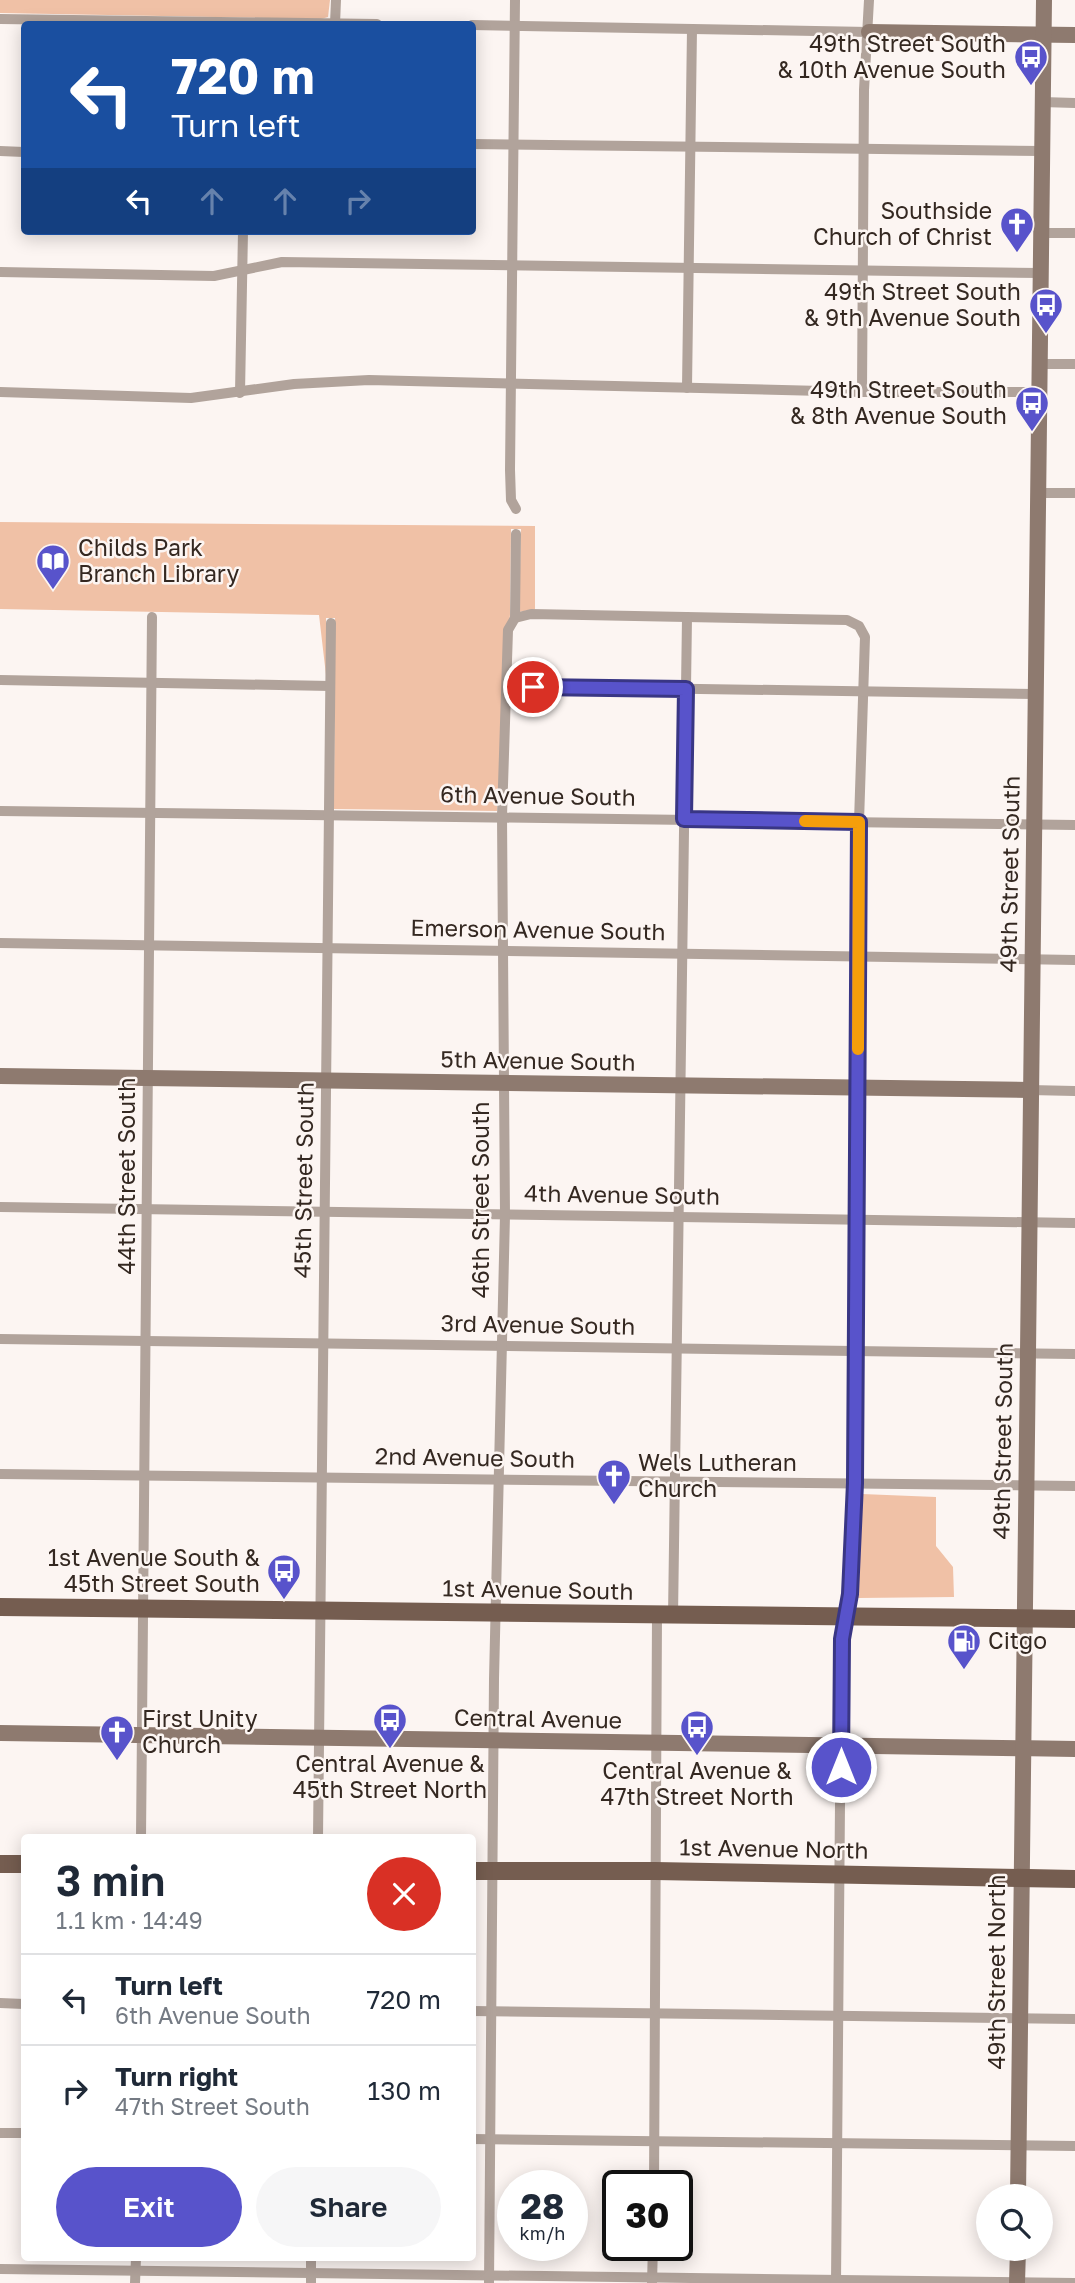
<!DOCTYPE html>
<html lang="en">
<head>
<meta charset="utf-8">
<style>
  body { margin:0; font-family:"Golos Text",sans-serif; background:#f6f6f7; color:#1f2937; height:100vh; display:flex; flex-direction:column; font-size:26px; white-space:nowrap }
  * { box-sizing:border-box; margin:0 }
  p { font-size:23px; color:#747a83 }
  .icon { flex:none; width:38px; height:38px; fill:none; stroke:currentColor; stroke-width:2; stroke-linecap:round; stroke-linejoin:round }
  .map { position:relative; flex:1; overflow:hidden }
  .side { position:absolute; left:21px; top:1834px; width:455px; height:427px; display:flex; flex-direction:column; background:#fff; border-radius:7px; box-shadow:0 4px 18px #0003 }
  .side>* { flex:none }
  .guide { position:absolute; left:21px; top:21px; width:455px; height:214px; border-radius:7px; box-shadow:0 4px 18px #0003; background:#1a4fa0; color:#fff; overflow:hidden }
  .tools { position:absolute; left:976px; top:2184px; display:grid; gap:14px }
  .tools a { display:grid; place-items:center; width:77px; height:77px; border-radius:50%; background:#fff; box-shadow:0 4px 18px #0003; font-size:35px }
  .speed { position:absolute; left:497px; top:2170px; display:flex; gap:14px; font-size:35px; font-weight:700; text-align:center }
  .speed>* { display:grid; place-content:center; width:91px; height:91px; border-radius:50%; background:#fff; box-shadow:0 4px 18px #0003; line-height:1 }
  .speed small { font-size:18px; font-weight:400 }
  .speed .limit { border:4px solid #111; border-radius:10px; background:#fff; color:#111 }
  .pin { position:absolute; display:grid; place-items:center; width:60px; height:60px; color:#fff; margin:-30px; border:4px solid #fff; border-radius:50%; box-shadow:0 2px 7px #0007 }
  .me { position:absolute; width:77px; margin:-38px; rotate:0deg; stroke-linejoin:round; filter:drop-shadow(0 0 5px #0008) }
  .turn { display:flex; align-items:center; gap:24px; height:147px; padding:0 35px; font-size:32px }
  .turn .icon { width:91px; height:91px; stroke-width:2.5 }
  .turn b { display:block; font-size:49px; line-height:60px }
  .lanes { display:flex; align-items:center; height:66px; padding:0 35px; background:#0003; justify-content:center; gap:35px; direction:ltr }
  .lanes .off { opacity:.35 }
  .round { display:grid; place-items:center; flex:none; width:74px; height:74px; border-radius:37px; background:#f6f6f7 }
  .overview { display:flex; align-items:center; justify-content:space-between; height:119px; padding:0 35px }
  h1 { font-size:42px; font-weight:600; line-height:52px }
  .action { display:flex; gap:14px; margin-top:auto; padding:14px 35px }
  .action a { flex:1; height:80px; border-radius:42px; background:#5853cb; color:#fff; font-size:28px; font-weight:600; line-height:80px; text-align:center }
  .action a+a { background:#f6f6f7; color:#1f2937 }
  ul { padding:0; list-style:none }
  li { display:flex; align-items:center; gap:21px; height:91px; padding:0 35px; border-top:2px solid #e0e1e3 }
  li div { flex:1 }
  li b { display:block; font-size:26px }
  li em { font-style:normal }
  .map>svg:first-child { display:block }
</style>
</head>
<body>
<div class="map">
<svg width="1075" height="2283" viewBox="0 0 1075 2283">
  <rect width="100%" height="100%" fill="#fcf5f2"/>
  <!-- green -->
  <g fill="#f0c1a6">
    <polygon points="0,0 330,0 328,17 321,19 0,13"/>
    <polygon points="0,522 535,526 535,609 519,612 521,529 511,529 510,614 497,811 334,809 335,618 326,618 326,675 319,615 0,609"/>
    <polygon points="862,1494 936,1497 936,1546 953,1567 954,1597 858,1598"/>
  </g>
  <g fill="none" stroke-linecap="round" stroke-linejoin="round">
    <!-- street -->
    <g stroke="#b1a39b" stroke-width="10">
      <polyline points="515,0 510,470 511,500 516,509"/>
      <polyline points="0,19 377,24"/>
      <polyline points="335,24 336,0"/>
      <polyline points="472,25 869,32"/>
      <polyline points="1042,102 1075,103"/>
      <polyline points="472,144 1042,151"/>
      <polyline points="0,151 24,152"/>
      <polyline points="1041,233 1075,233"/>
      <polyline points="0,272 214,276 282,262 1040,273"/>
      <polyline points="1039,364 1075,364"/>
      <polyline points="687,388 692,29"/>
      <polyline points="0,392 191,398 294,384 369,380 862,392 1039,392"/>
      <polyline points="862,392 864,90 869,0"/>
      <polyline points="240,393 243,231"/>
      <polyline points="1038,493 1075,493"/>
      <polyline points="515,618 531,614 847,620 859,626 865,637 859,822 855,1483 850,1594 842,1639 841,1683 836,2283"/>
      <polyline points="0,680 330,686"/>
      <polyline points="507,686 1035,694"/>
      <polyline points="0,811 1075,825"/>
      <polyline points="0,943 1075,960"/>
      <polyline points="1030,1090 1075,1091"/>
      <polyline points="0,1207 1075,1223"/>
      <polyline points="0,1339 1075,1354"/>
      <polyline points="0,1474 1075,1486"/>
      <polyline points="673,1617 687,617"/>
      <polyline points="141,1838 152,617"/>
      <polyline points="318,1838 331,623"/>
      <polyline points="0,2003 24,2004"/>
      <polyline points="472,2011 1075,2019"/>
      <polyline points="0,2133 24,2133"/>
      <polyline points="472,2139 1075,2146"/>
      <polyline points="654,2186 657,1616"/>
      <polyline points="0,2269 1074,2283"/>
      <polyline points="135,2283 136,2258"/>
      <polyline points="311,2283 311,2258"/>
      <polyline points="489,2283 494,1679 505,1215 502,816 508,630 515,618 516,534"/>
      <polyline points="652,2283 653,2245"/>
    </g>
    <!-- secondary -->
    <g stroke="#8e7a6f" stroke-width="16">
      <polyline points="869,32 1075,35"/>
      <polyline points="0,1076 1030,1090"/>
      <polyline points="0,1733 1075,1749"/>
      <polyline points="1018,2196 1044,0"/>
      <polyline points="1017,2283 1018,2249"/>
    </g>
    <!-- primary -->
    <g stroke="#755d50" stroke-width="18">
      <polyline points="0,1607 1075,1619"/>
      <polyline points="0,1864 24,1864"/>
      <polyline points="472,1871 655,1871 1075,1879"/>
    </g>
  </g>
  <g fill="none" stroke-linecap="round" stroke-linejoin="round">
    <!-- route casing -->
    <g stroke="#393684" stroke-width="18">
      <polyline id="route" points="533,687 686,689 684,819 859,822 855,1483 850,1594 842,1639 841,1767"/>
    </g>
    <!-- route -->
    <use href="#route" stroke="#5853cb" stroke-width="12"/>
    <!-- slow -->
    <polyline stroke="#f59e0b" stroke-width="12" points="805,821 859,822 858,1049"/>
  </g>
  <!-- icons -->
  <defs>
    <g id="bus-pin" transform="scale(1.75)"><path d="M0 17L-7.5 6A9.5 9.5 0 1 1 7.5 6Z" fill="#5853cb" stroke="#fcf5f2"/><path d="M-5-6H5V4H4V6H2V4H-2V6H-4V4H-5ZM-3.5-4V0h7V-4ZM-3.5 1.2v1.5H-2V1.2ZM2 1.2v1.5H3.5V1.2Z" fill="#fff"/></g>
    <g id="church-pin" transform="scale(1.75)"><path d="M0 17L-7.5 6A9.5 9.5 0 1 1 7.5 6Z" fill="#5853cb" stroke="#fcf5f2"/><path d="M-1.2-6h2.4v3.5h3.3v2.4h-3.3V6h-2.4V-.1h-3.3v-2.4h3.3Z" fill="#fff"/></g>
    <g id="library-pin" transform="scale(1.75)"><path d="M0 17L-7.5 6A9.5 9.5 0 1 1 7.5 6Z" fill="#5853cb" stroke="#fcf5f2"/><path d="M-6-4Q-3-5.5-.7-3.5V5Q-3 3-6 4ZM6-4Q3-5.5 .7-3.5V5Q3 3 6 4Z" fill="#fff"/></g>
    <g id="fuel-pin" transform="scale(1.75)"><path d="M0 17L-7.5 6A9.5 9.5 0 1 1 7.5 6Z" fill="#5853cb" stroke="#fcf5f2"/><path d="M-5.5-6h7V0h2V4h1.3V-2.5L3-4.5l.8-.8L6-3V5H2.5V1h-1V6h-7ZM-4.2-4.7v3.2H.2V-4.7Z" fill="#fff"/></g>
  </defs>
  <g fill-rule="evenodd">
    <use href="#bus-pin" x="1031" y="57"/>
    <use href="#church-pin" x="1017" y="224"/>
    <use href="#bus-pin" x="1046" y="305"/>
    <use href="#bus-pin" x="1032" y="403"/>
    <use href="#library-pin" x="53" y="561"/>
    <use href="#church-pin" x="614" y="1476"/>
    <use href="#bus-pin" x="284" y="1571"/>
    <use href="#fuel-pin" x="964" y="1641"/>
    <use href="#bus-pin" x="390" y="1720"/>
    <use href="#bus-pin" x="697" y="1727"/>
    <use href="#church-pin" x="117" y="1732"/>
  </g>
  <g text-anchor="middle" stroke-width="5" stroke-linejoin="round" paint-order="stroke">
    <!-- poi labels -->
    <g font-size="23" fill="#342821" stroke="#fcf5f2" text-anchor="end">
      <text x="1006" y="52">49th Street South<tspan x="1006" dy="26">&amp; 10th Avenue South</tspan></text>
      <text x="992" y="219">Southside<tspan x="992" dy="26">Church of Christ</tspan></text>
      <text x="1021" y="300">49th Street South<tspan x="1021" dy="26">&amp; 9th Avenue South</tspan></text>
      <text x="1007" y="398">49th Street South<tspan x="1007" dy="26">&amp; 8th Avenue South</tspan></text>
      <text x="78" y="556" text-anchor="start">Childs Park<tspan x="78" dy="26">Branch Library</tspan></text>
      <text x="638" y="1471" text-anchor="start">Wels Lutheran<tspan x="638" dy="26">Church</tspan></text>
      <text x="260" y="1566">1st Avenue South &amp;<tspan x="260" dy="26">45th Street South</tspan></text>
      <text x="988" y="1649" text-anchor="start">Citgo</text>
      <text x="142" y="1727" text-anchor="start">First Unity<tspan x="142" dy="26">Church</tspan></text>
      <text x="390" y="1772" text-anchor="middle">Central Avenue &amp;<tspan x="390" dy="26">45th Street North</tspan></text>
      <text x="697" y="1779" text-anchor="middle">Central Avenue &amp;<tspan x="697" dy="26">47th Street North</tspan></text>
    </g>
    <!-- street labels -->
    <g font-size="23" fill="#342821" stroke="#fcf5f2">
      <text transform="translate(538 796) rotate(1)" y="8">6th Avenue South</text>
      <text transform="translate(1010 874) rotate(-89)" y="8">49th Street South</text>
      <text transform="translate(538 930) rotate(1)" y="8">Emerson Avenue South</text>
      <text transform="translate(538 1061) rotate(1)" y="8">5th Avenue South</text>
      <text transform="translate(127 1176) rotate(-90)" y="8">44th Street South</text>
      <text transform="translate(304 1180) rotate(-89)" y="8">45th Street South</text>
      <text transform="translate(622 1195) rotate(1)" y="8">4th Avenue South</text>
      <text transform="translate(481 1200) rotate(-90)" y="8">46th Street South</text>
      <text transform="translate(538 1325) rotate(1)" y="8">3rd Avenue South</text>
      <text transform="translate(1003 1441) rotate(-89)" y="8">49th Street South</text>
      <text transform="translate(475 1458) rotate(1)" y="8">2nd Avenue South</text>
      <text transform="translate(538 1590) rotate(1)" y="8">1st Avenue South</text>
      <text transform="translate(538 1719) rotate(1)" y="8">Central Avenue</text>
      <text transform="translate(774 1849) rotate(1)" y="8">1st Avenue North</text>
      <text transform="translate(997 1972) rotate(-90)" y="8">49th Street North</text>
    </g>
  </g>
</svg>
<div class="tools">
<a><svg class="icon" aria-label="search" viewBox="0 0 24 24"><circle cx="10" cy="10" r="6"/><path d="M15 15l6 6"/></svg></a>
</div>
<div class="speed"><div>28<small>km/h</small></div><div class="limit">30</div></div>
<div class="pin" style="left:533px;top:687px;background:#d93025"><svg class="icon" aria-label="arrive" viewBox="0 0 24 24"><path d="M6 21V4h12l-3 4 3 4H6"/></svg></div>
<svg class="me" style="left:841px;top:1767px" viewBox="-20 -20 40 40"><circle r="17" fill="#5853cb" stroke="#fff" stroke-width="3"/><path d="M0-11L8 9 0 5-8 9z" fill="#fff"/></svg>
<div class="guide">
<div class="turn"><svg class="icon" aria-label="left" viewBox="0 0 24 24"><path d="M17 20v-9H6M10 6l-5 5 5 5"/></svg><div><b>720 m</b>Turn left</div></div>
<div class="lanes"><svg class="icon" aria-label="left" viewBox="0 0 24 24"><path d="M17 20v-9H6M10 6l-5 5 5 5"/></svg><svg class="icon off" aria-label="ahead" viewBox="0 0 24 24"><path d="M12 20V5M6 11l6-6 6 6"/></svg><svg class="icon off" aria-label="ahead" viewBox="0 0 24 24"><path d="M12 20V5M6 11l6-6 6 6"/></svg><svg class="icon off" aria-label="right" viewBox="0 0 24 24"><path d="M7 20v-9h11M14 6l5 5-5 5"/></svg></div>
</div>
<section class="side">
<div class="overview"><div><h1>3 min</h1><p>1.1 km · 14:49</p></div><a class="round" style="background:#d93025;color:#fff"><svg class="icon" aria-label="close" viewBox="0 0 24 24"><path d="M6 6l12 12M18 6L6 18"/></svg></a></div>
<ul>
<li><svg class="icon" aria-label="left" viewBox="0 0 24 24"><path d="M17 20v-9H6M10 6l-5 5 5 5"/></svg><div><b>Turn left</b><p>6th Avenue South</p></div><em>720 m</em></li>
<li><svg class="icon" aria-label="right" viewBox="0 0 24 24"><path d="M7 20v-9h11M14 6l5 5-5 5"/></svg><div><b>Turn right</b><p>47th Street South</p></div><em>130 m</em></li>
</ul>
<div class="action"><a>Exit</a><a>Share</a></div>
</section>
</div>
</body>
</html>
